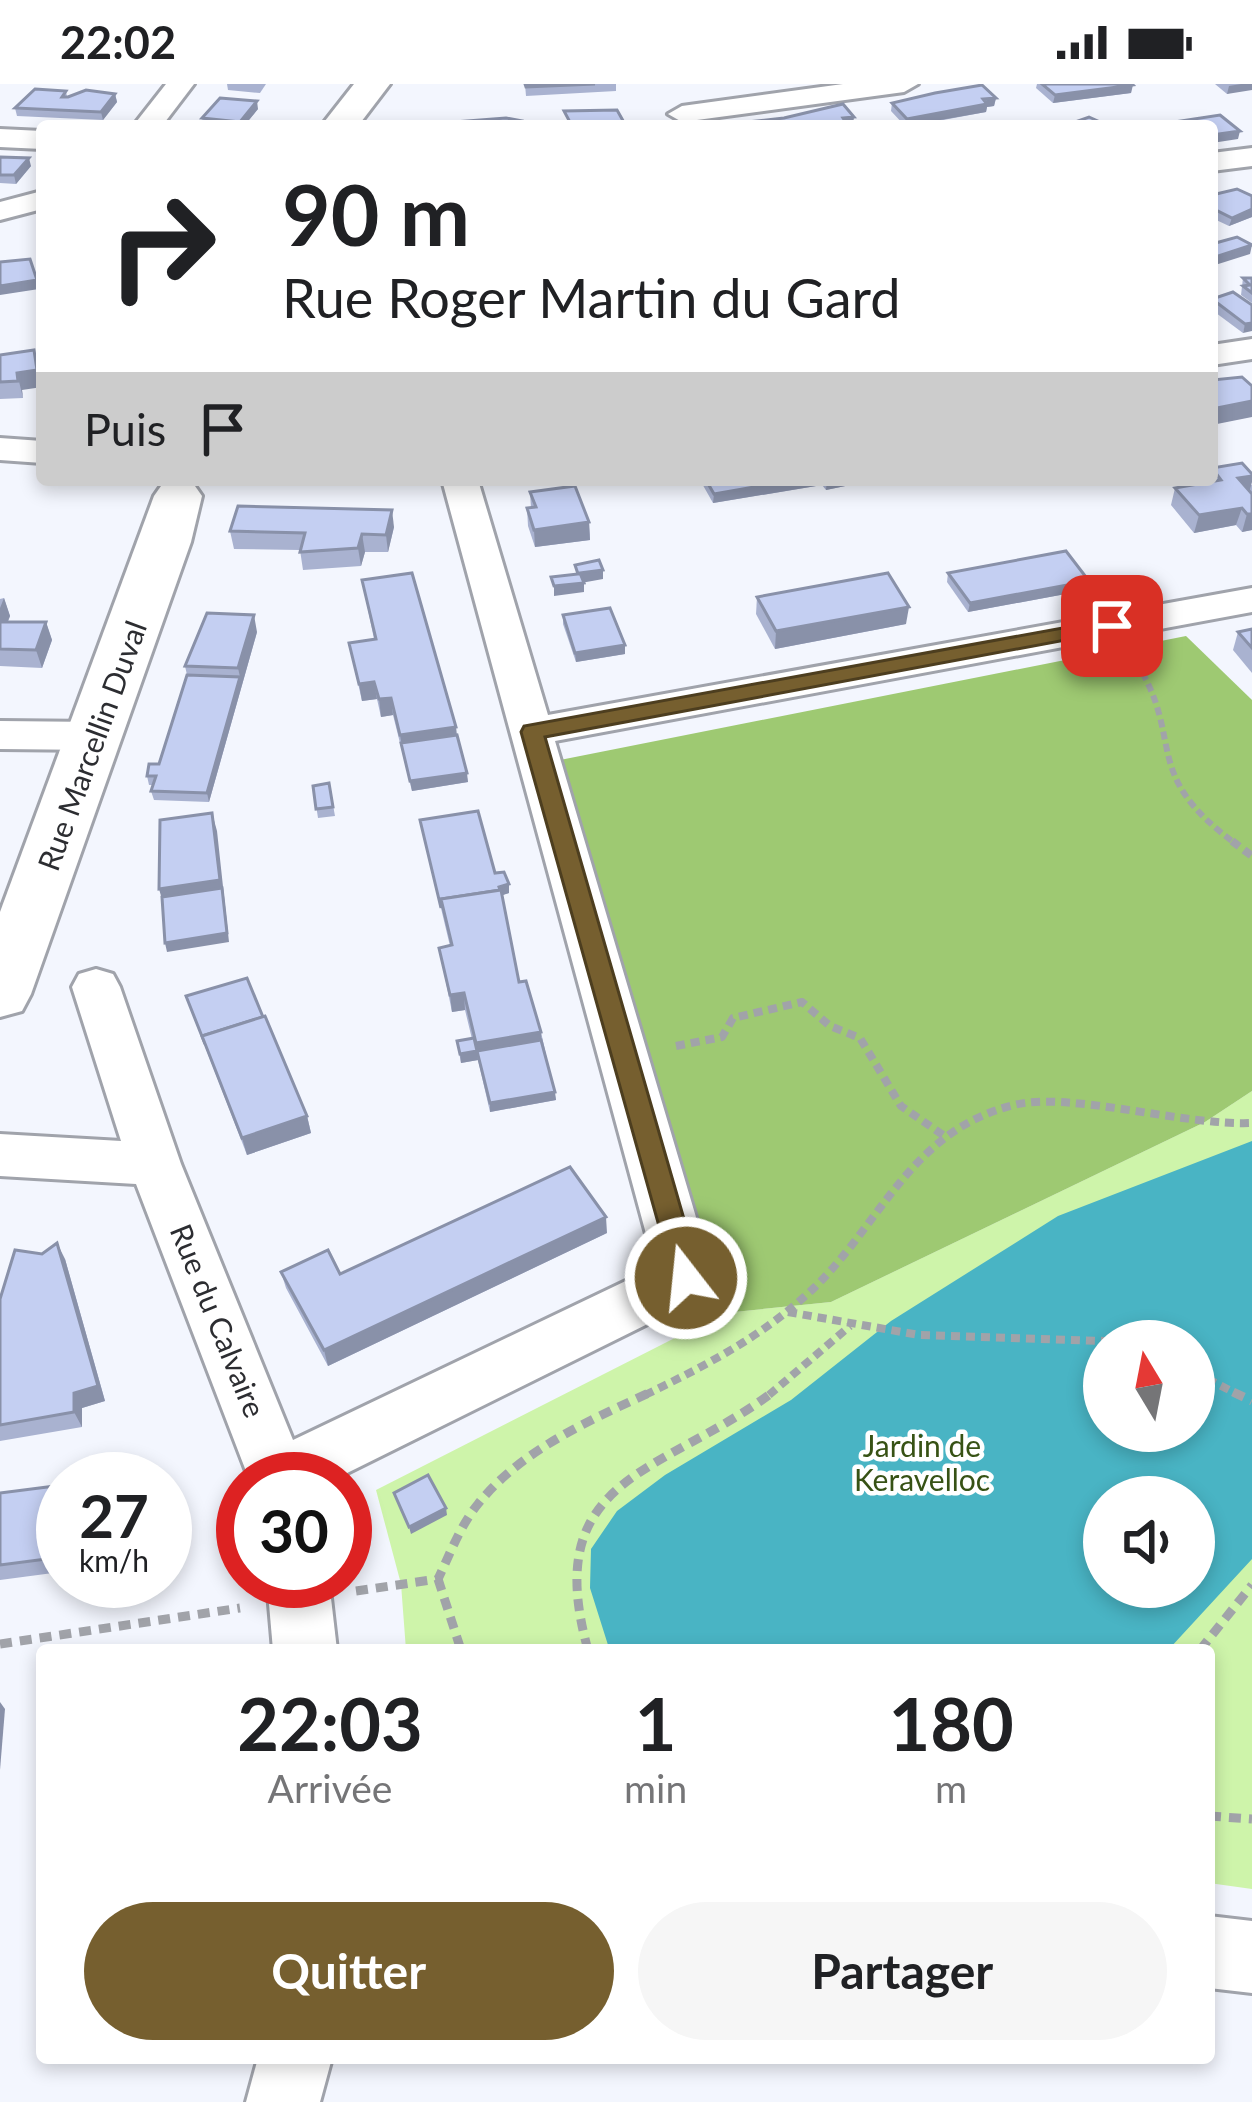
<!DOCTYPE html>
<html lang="fr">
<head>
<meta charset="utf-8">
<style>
  body { margin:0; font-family:Lato,sans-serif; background:#f6f6f6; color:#202124; height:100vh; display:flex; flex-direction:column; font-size:45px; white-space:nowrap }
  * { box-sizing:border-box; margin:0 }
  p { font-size:39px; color:#757577 }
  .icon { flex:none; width:66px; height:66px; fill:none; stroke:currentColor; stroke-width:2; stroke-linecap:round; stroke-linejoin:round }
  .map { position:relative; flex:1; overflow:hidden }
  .sheet { position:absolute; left:36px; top:1560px; width:1179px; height:420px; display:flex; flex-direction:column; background:#fff; border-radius:12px; box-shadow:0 6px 18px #0003 }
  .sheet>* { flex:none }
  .top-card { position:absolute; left:36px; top:36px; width:1182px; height:366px; border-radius:12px; box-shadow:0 6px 18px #0003; background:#fff; color:#202124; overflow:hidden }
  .needle { width:78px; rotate:350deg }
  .buttons { position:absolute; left:1083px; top:1236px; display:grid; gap:24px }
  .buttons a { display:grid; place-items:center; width:132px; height:132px; border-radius:50%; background:#fff; box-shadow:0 6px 18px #0003; font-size:60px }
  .speed { position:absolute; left:36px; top:1368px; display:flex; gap:24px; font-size:60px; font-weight:700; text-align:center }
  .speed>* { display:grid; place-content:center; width:156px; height:156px; border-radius:50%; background:#fff; box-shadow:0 6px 18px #0003; line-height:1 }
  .speed small { font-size:30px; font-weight:400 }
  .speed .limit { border:18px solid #d22; background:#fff; color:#111 }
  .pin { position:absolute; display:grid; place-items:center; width:102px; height:102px; color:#fff; margin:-51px; border-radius:24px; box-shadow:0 6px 18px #0006 }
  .me { position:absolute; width:132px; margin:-66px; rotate:344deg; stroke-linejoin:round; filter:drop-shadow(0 0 9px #0008) }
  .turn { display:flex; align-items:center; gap:42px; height:252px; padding:0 48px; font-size:54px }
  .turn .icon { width:156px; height:156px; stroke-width:2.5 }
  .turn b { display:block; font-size:84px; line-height:102px }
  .then { display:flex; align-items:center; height:114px; padding:0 48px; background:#0003; gap:24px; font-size:45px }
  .eta { display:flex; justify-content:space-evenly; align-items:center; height:204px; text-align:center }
  .eta b { font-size:72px; font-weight:700; line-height:84px }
  .action { display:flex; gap:24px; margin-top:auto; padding:24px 48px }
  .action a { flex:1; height:138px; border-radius:72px; background:#765f2f; color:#fff; font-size:48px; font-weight:700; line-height:138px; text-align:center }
  .action a+a { background:#f6f6f6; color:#202124 }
  .status { display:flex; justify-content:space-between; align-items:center; height:84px; padding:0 60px; background:#fff; direction:ltr }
  .status svg { height:33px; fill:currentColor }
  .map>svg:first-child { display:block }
</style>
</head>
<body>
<div class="status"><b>22:02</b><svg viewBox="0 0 49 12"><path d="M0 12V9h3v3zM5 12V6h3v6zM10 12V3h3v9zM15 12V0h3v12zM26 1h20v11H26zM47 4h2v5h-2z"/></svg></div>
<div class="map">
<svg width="1252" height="2018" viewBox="0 0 1252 2018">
  <rect width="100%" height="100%" fill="#f3f6fe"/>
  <!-- green -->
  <path fill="#cef4aa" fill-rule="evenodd" d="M1252 1007V1805L1209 1799V1566H406L401 1500 376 1406 724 1229 831 1218 1205 1038ZM1104 1257H1194V1347H1104ZM1104 1413H1194V1503H1104Z"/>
  <!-- forest -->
  <polygon fill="#9ec972" points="1186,552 1252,616 1252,1007 1205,1038 831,1218 724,1229 560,676"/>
  <!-- water -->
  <path fill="#49b4c4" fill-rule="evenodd" d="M1252 1057V1475L1170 1564 613 1566 608 1561 590 1504 591 1465 617 1427 665 1391 791 1316 891 1237 1058 1132ZM1104 1257H1194V1347H1104ZM1104 1413H1194V1503H1104Z"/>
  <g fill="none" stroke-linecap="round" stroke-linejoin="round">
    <!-- street casing -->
    <g stroke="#a0a3ab" stroke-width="6">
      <g id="street">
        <polygon points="166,0 194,0 162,42 133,42"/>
        <polygon points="843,0 918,0 904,8 682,38 668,30 682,22"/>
        <polygon points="0,45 42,47 42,65 0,63"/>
        <polygon points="1252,64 1252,82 1212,87 1212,69"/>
        <polygon points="42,107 42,125 0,136 0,118"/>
        <polygon points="1252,255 1252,275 1212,281 1212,261"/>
        <polygon points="0,354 42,357 42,379 0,376"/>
        <polygon points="442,396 478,396 548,631 1252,504 1252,528 555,657 714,1194 706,1211 335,1395 249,1395 136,1100 0,1092 0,1050 121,1057 72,903 79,890 96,885 113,890 120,903 181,1080 293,1356 655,1183"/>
        <polygon points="0,637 96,638 111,642 117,652 111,662 96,666 0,665"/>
        <polygon points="267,1497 329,1497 337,1566 273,1566"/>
        <polygon points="1209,1832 1252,1837 1252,1909 1209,1904"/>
        <polygon points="258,1974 332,1974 320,2018 246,2018"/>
      </g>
    </g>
    <!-- secondary casing -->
    <g stroke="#a0a3ab" stroke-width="6">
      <g id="secondary">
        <polygon points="354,0 390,0 358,42 321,42"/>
        <polygon points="178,398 195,402 202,412 191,458 31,910 22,927 0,933 0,828 154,412 161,402"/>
      </g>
    </g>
    <!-- path-far2 -->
    <path stroke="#a1a3a9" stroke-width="6" stroke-dasharray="8 4.5" stroke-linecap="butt" d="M1136 578C1186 657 1139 689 1236 760"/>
    <!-- path-far1 -->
    <g stroke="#a1a3a9" stroke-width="8" stroke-dasharray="9 6" stroke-linecap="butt">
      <polyline points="1232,757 1252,772"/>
      <polyline points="676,962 722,953 733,934 802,918 830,942 860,954 901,1022 943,1051"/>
      <polyline points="788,1228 919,1251 1105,1257"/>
      <polyline points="1194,1288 1239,1311"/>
      <path d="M645 1311C707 1281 765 1251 815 1203 883 1136 912 1046 1014 1021 1069 1007 1184 1042 1252 1039"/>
      <polyline points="769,1311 850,1242"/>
    </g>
    <!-- path -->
    <g stroke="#a1a3a9" stroke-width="9" stroke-dasharray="12 8" stroke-linecap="butt">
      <polyline points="1233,1308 1252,1317"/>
      <polyline points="438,1495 461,1566"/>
      <path d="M356 1507 438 1495C450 1470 460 1442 478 1420 521 1366 590 1336 651 1308"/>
      <polyline points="0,1560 240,1524"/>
      <path d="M588 1566C539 1391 662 1391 773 1308"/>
      <polyline points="1200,1566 1252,1501"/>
      <polyline points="1209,1732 1252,1735"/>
    </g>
    <!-- street -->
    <use href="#street" fill="#fff" fill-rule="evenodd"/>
    <!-- secondary -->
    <use href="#secondary" fill="#fff" fill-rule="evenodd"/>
  </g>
  <!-- wall -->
  <g fill="#a9b2d0">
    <polygon points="227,0 266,0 260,9 228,6"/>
    <polygon points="525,0 616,0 616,7 526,12"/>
    <polygon points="1037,0 1132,0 1131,9 1053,19 1036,4"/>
    <polygon points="1215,0 1252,0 1227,10"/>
    <polygon points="66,7 67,13 115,10 117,18 103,36 17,32 15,24"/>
    <polygon points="996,14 994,22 987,23 986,28 911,42 905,42 891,27 892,19"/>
    <polygon points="258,25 244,42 204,42 202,34"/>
    <polygon points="0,73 31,82 16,100 0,99"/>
    <polygon points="1212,111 1252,112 1252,133 1229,142 1212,134"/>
    <polygon points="1243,194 1252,194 1252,219 1241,211"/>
    <polygon points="1212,215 1252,221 1243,249 1212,226"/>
    <polygon points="0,271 39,283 22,306 23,314 0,315"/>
    <polygon points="1212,384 1252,401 1252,446 1242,448 1236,441 1194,449 1171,421 1175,404 1212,396"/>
    <polygon points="700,396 850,396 850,401 826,406 822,401 713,419"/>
    <polygon points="530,408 589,438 590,456 535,463 528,442 527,424 531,424"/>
    <polygon points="394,443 388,468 365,468 361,482 303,486 300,466 234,465 230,447"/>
    <polygon points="948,489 1087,506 968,528 947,498"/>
    <polygon points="362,496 457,651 468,698 412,707 393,631 381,633 377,615 362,617 349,559 374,555"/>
    <polygon points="757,513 906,540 775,565 756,530"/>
    <polygon points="4,514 10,532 8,538 46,538 52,556 42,584 0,582 0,515"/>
    <polygon points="563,531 625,570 576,578 563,540"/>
    <polygon points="1252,545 1252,589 1233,566 1238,548"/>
    <polygon points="257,548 209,718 154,716 151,707 153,701 149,701 147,692 159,680 187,591 185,582"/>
    <polygon points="329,699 335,732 318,734 313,702"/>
    <polygon points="420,736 509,800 509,809 502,811 519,898 541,948 556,1016 490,1028 478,976 461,979 457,957 472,955 465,926 452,928 439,864 450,862"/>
    <polygon points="189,921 307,1032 311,1049 247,1071"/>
    <polygon points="607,1149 328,1282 286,1204 281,1188 340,1190"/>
    <polygon points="65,1175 105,1317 82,1324 82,1343 0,1357 0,1215"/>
    <polygon points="63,1401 63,1497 93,1497 61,1501 53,1489 0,1496 0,1409"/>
  </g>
  <!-- shaded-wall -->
  <g fill="#8991a9">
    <polygon points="1241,0 1252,0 1252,6 1227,10 1229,2"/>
    <polygon points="1133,1 1131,9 1053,19 1055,11"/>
    <polygon points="115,10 117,18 103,36 101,28"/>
    <polygon points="996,14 994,22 987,23 986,28 906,42 907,35"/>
    <polygon points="257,17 258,25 244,42 240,42 240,38"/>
    <polygon points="854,33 853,41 826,42 843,34"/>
    <polygon points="1240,47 1238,55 1212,59 1212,51"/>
    <polygon points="29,74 31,82 16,100 14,91"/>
    <polygon points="1252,125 1252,133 1229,142 1232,134"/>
    <polygon points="1252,161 1250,170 1212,182 1212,174"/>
    <polygon points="37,196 39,205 0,211 0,202"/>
    <polygon points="1252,239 1252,247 1243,249 1245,240"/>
    <polygon points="34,266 42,303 22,306 23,314 17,289"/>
    <polygon points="1252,317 1252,333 1212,341 1212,325"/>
    <polygon points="1252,392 1252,398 1249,409 1238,394"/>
    <polygon points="767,396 823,396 822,401 713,419 714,410 766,401"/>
    <polygon points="827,396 850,396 850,401 826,406"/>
    <polygon points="1242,424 1236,441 1194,449 1199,431"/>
    <polygon points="392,426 394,443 388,468 386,451"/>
    <polygon points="1247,430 1252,430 1252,446 1242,448"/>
    <polygon points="589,438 590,456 535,463 534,446"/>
    <polygon points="362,450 365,468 361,482 358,464"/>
    <polygon points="603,486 603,495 581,499 580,489"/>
    <polygon points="1089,497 1087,506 968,528 970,519"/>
    <polygon points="584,499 584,508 554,512 554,502"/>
    <polygon points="4,514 10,532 0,555 0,524"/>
    <polygon points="909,523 906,540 775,565 776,547"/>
    <polygon points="254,531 257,548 209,718 207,709 240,593 238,584"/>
    <polygon points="46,538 52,556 42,584 36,566"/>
    <polygon points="625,561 625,570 576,578 575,569"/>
    <polygon points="374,598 377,615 362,617 359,600"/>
    <polygon points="391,614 393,631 381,633 379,615"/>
    <polygon points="456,643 458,660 403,668 400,651"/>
    <polygon points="467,689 468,698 412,707 410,697"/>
    <polygon points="212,729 217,747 229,858 167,868 165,859 164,822 159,805"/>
    <polygon points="509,800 509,809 500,812 499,803"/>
    <polygon points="464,909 465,926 452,928 450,911"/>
    <polygon points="541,948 542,965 477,968 478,976 461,979 460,970 476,959"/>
    <polygon points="555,1008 556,1016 490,1028 490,1019"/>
    <polygon points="307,1032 311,1049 247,1071 242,1054"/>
    <polygon points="606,1133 607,1149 328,1282 324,1266"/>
    <polygon points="57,1159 65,1175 105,1317 82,1324 82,1343 74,1328 74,1309"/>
    <polygon points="446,1424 447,1431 411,1450 409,1443"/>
    <polygon points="0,1618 5,1625 0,1686"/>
  </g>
  <!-- building -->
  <g fill="#c4cff2" stroke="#8991a9" stroke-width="3">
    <polygon points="525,0 595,0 526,3"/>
    <polygon points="1042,0 1132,0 1133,1 1055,11"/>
    <polygon points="982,1 996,14 983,15 987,20 907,35 892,19 935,9"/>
    <polygon points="35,5 66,7 62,13 68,13 86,6 115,10 101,28 15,24"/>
    <polygon points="220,14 257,17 240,38 202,34"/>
    <polygon points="843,20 854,33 843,34 847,40 826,42 752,42 748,38 784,34"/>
    <polygon points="617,26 626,42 572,42 564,27"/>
    <polygon points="1220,31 1240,47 1212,51 1212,42 1148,42"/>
    <polygon points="1089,33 1109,42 1064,42"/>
    <polygon points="506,34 523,37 526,42 415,41"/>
    <polygon points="0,73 29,74 14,91 0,91"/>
    <polygon points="1237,105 1252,112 1252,125 1232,134 1212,124 1212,111"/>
    <polygon points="1237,153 1252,161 1212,174 1212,160"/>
    <polygon points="30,175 37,196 0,202 0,178"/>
    <polygon points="1243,194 1252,194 1252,209 1243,202 1250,201"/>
    <polygon points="1233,208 1252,221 1252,239 1245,240 1212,215"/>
    <polygon points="34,266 37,286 17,289 18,297 0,298 0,271"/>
    <polygon points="1242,293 1252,302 1252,317 1212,325 1212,296"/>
    <polygon points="1242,379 1252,390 1252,392 1238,394 1252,410 1252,430 1247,430 1242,424 1199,431 1175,404 1221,396 1212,384"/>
    <polygon points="706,396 763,396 766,401 714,410"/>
    <polygon points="575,402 589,438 534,446 527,424 536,423 530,408"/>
    <polygon points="238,422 392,426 386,451 362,450 358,464 300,468 305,449 230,447"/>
    <polygon points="1066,467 1089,497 970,519 948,489"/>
    <polygon points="599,476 603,486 580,489 584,499 554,502 551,493 578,490 575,481"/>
    <polygon points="412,489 456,643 400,651 391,614 379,615 374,598 359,600 349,559 376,555 362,496"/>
    <polygon points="888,489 909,523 776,547 757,513"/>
    <polygon points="610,524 625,561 575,569 563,531"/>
    <polygon points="207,529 254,531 238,584 185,582"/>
    <polygon points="0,538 46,538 36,566 0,565"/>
    <polygon points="1252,545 1252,564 1238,548"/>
    <polygon points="187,591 240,593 207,709 151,707 156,692 147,692 149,680 159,680"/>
    <polygon points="457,651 467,689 410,697 401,659"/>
    <polygon points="329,699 333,723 316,725 313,702"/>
    <polygon points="478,727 495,789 504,788 509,800 499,803 500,806 441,815 441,824 420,736"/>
    <polygon points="212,729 220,796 159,805 160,736"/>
    <polygon points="222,804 227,849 165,859 162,813"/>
    <polygon points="501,806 519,898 526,897 541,948 476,959 464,909 450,911 439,864 452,861 441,815"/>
    <polygon points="247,894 263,933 202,952 205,960 186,912"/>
    <polygon points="265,932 307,1032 242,1054 202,952"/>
    <polygon points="474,954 477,967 541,956 555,1008 490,1019 477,967 460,970 457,957"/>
    <polygon points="570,1083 606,1133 324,1266 281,1188 328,1166 340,1190"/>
    <polygon points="57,1159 98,1302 74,1309 74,1328 0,1341 0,1215 15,1166 42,1170"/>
    <polygon points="428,1391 446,1424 409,1443 394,1409"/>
    <polygon points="63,1401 63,1486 52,1488 54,1474 0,1481 0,1409"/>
  </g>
  <!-- route -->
  <polygon fill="#765f2f" stroke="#4d3e1f" stroke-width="3" points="1112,535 1119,537 1119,546 545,653 701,1194 686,1206 676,1203 521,648 524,642"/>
  <g text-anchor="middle" stroke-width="9" stroke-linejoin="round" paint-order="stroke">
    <!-- street labels -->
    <g font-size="30" fill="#2c2d31" stroke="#fff">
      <text transform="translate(93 662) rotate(-70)" y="10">Rue Marcellin Duval</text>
      <text transform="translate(217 1237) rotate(68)" y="10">Rue du Calvaire</text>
    </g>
    <!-- park labels -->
    <g font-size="30" fill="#375215" stroke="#fff">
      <text x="922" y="1373">Jardin de<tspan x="922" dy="34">Keravelloc</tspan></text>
    </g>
  </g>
</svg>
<div class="buttons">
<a><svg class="needle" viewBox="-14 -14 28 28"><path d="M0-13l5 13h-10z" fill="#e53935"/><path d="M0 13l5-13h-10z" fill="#757577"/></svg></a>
<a><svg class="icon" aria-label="sound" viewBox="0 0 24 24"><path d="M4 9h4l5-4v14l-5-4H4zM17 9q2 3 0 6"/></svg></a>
</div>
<div class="speed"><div>27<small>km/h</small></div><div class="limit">30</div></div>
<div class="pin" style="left:1112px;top:542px;background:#d93025"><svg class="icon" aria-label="arrive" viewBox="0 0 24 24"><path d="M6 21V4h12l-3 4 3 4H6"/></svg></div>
<svg class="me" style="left:686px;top:1194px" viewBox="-20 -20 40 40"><circle r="17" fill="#765f2f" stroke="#fff" stroke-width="3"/><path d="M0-11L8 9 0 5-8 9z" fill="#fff"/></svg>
<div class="top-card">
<div class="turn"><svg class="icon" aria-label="right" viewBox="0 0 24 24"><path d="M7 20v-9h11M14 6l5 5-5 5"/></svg><div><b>90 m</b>Rue Roger Martin du Gard</div></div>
<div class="then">Puis<svg class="icon" aria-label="arrive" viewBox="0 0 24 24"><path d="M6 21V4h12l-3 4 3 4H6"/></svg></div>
</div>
<section class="sheet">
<div class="eta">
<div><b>22:03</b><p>Arrivée</p></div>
<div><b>1</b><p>min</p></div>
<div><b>180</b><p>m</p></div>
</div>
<div class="action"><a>Quitter</a><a>Partager</a></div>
</section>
</div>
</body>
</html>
